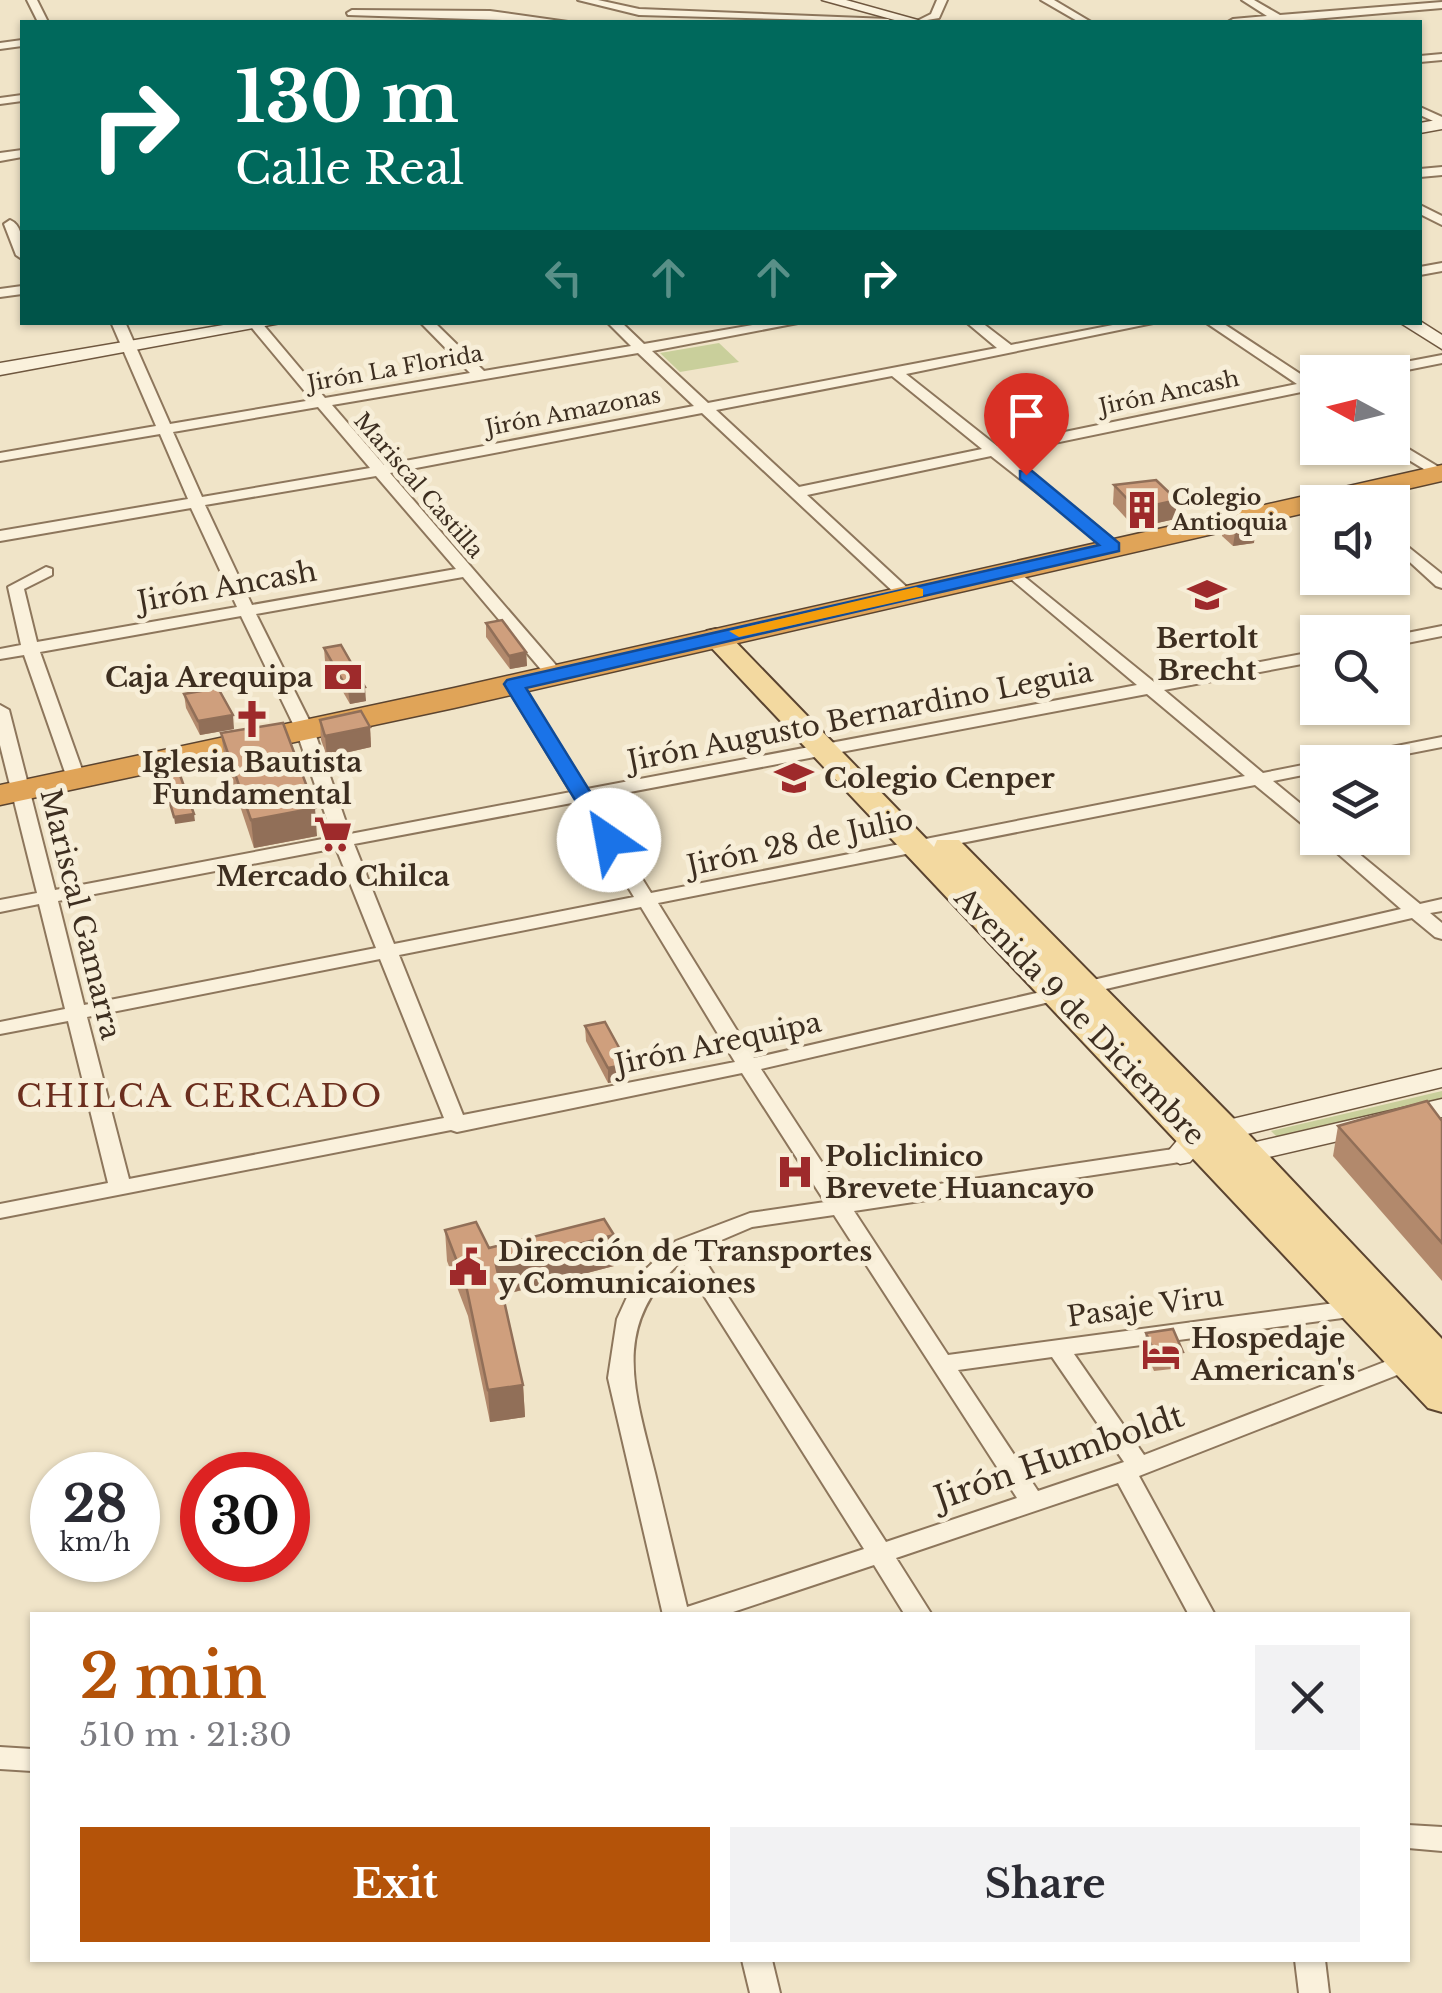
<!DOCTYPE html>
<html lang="en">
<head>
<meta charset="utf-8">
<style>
  body { margin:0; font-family:"Libre Baskerville",serif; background:#f2f2f3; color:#2b2b33; height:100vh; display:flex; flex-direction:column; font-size:38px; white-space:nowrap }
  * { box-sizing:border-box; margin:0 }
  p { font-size:32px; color:#7c7c81 }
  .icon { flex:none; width:55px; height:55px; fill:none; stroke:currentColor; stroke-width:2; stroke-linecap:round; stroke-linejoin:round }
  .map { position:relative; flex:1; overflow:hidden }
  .panel { position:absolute; left:30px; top:1612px; width:1380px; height:350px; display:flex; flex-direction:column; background:#fff; border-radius:0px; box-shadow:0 2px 8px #0004 }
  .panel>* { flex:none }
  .guide { position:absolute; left:20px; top:20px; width:1402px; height:305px; border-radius:0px; box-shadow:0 2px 8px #0004; background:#00695c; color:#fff; overflow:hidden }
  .needle { width:65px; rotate:277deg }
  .controls { position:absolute; left:1300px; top:355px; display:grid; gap:20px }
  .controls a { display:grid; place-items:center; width:110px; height:110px; border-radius:0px; background:#fff; box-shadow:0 2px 8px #0004; font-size:50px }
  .speed { position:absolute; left:30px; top:1452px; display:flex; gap:20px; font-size:50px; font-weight:700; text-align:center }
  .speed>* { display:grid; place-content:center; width:130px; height:130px; border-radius:50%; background:#fff; box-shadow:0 2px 8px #0004; line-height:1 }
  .speed small { font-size:25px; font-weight:400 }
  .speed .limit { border:15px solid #d22; background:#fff; color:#111 }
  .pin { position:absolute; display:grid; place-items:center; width:85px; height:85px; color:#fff; margin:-102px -42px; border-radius:50% 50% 50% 0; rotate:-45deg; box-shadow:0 0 10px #0007 }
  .pin .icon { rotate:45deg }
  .me { position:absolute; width:110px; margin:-55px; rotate:327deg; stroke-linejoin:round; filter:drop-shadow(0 0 8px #0008) }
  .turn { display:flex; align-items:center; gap:35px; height:210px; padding:0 50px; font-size:45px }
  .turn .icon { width:130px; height:130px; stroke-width:2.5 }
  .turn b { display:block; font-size:70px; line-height:85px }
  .lanes { display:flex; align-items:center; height:95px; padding:0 50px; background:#0003; justify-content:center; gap:50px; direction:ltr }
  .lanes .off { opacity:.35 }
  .round { display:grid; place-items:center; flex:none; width:105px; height:105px; border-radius:0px; background:#f2f2f3 }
  .overview { display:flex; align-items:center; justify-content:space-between; height:170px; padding:0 50px }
  h1 { font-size:60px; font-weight:800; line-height:75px; color:#b45309 }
  .primary-button { display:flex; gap:20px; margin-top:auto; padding:20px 50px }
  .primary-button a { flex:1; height:115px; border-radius:0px; background:#b45309; color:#fff; font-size:40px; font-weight:800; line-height:115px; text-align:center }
  .primary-button a+a { background:#f2f2f3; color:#2b2b33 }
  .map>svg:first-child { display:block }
</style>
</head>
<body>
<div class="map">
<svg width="1442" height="1993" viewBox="0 0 1442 1993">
  <rect width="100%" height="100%" fill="#f0e4c8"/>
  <!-- green -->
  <g fill="#c9cf9b">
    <polygon points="719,343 739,362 680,372 660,353"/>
    <polygon points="1442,1091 1442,1104 1281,1141 1271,1131"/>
  </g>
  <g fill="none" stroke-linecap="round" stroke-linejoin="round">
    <!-- street casing -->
    <g stroke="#8d765c" stroke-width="4">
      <g id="street">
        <polygon points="27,0 37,0 48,22 38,22"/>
        <polygon points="578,0 598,0 639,9 888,19 893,22 639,15"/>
        <polygon points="937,0 947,0 939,18 915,22 931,14"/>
        <polygon points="1041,0 1054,0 1091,22 1079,22"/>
        <polygon points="1242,0 1254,0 1280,15 1442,2 1442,8 1279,22 1228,22 1233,19 1267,16"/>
        <polygon points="352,10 490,11 568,22 348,15 347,13"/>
        <polygon points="22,40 22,46 0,49 0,43"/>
        <polygon points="1442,54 1442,60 1420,62 1420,56"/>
        <polygon points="22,95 22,101 0,104 0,98"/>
        <polygon points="1420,107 1442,117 1442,125 1420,115"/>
        <polygon points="22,150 22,157 0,161 0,153"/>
        <polygon points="1442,167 1442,175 1420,177 1420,169"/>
        <polygon points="1420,205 1442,216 1442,225 1420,214"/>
        <path d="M10 220C24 226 22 245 22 259L16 255 4 224Z"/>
        <polygon points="1442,263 1442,271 1420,275 1420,267"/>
        <polygon points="22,286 22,294 0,297 0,289"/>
        <path d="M111 322H125L170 424 312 400 247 322H261L325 398 470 373 420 322H434L484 371 631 346 607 322H621L644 344 770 322H803L652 351 708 403 997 348 966 322H981L1011 345 1128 322H1158L906 374 997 446 1297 384 1205 322H1221L1311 381 1318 380V390L1306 391 1006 453 1119 544 1121 547 1113 552 991 456 807 495 912 592V598H900L702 413 390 473 561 671V679H549L463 577 256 614 314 730 350 834 571 792 506 685 514 680 522 685 587 789 1137 685 1005 574V568L1011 566 1154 682 1318 651V661L1164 690 1263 773 1318 762H1321H1318V772L1273 781 1318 818V833L1312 832 1255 785 658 903 754 1058 1401 909 1320 838H1340L1420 904 1442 899V911L1430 913 1442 923V939L1435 937 1412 918 761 1069 845 1198 1180 1148 1188 1150 1191 1155 1188 1160 1180 1162 854 1211 948 1355 1357 1300 1365 1303 1369 1308 1365 1313 1357 1316 1074 1354 1144 1455 1400 1356 1442 1345V1361L1415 1368 1139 1476 1215 1615H1189L1118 1483 896 1558 932 1615H905L874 1565 724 1615H663L608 1378 617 1319 628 1295 646 1269 676 1241 750 1213 825 1202 742 1073 457 1132 451 1130 0 1218V1204L108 1183 68 1021 0 1034V1022L65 1009 39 904 0 912V900L37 893 0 745V705L9 710 55 890 333 837 296 730 241 616 40 652 85 778 76 783 67 778 24 655 0 659V649L21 645 8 587 46 567 52 569V575L24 589 37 642 237 607 191 508 0 541V531L188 499 160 434 0 461V453L156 426ZM638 353 694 406 384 465 332 405ZM892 376 982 449 799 487 716 410ZM318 407 370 468 202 497 173 432ZM376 476 456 569 252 605 205 505ZM1147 694 1245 776 651 893 593 799ZM577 802 634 897 394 944 354 844ZM336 848 376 948 84 1005 58 901ZM641 907 735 1062 463 1115 399 955ZM380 959 444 1118 129 1179 87 1017ZM834 1215 1017 1498 886 1542 698 1250 752 1227ZM682 1261 864 1549 687 1607C676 1562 666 1518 655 1473 635 1392 609 1325 682 1261ZM1052 1357 1124 1462 1038 1491 958 1370Z"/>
        <polygon points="1442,355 1442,363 1392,373 1367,372 1374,368"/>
        <polygon points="1392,439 1442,469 1442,480 1389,448 1392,448"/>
        <polygon points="1407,546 1442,574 1442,588 1436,586 1401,554 1401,548"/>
        <polygon points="1442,626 1442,636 1392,646 1392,636"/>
        <polygon points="1442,737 1442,747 1365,762 1332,762 1341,757"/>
        <polygon points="0,1747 32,1749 32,1771 0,1769"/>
        <polygon points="1408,1825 1442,1827 1442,1851 1408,1848"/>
        <polygon points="742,1960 772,1960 780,1993 750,1993"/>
        <polygon points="1295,1960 1325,1960 1329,1993 1299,1993"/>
      </g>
    </g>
    <!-- secondary casing -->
    <g stroke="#6f573f" stroke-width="3">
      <g id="secondary">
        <polygon points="822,0 846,0 925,22 902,22"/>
        <polygon points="1442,119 1442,129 1420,133 1420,123"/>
        <polygon points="1420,321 1442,335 1442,349 1399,322"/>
        <polygon points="241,322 286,322 0,375 0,363"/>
        <polygon points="1442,1069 1442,1087 1206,1144 1190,1162 1180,1164 1165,1155 1186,1130"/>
        <polygon points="1442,1099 1442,1117 1226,1167 1211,1158 1226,1149"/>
      </g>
    </g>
    <!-- primary casing -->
    <g stroke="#5b4430" stroke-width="4">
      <polygon id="primary" points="716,629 725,631 934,847 937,840 959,840 1236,1121 1442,1339 1442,1412 1428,1408 707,643 703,637 707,631"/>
    </g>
    <!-- highway casing -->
    <g stroke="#5b4430" stroke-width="3">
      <polygon id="highway" points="1442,465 1442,481 1350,502 1318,502 1318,510 454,708 0,805 0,785 454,688"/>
    </g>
    <!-- street -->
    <use href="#street" fill="#faf1dc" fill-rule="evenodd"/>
    <!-- secondary -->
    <use href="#secondary" fill="#faf1dc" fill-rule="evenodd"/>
    <!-- primary -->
    <use href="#primary" fill="#f3d9a0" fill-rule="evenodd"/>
    <!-- highway -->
    <use href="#highway" fill="#e0a458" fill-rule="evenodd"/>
  </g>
  <!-- wall -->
  <g fill="#b2896c">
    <polygon points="1114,485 1177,500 1175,519 1135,528 1113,504"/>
    <polygon points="1223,523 1255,530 1254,543 1233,546 1222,536"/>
    <polygon points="486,623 526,652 527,666 510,669 486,637"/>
    <polygon points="324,648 366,701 350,704 325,661"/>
    <polygon points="184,694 234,729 200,735 186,708"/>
    <polygon points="320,720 370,727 371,747 327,757 321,740"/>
    <polygon points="221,733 317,836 254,848 225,761"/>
    <polygon points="585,1026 628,1064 628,1079 608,1083 586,1041"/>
    <polygon points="1442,1121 1442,1281 1333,1156 1338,1126"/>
    <polygon points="445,1230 489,1248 614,1235 614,1266 503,1295 523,1385 525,1417 490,1422 468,1316 447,1261"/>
    <polygon points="1146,1333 1183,1352 1181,1368 1154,1371 1144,1348"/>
  </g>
  <!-- shaded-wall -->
  <g fill="#916f58">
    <polygon points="1177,500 1175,519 1135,528 1137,509"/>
    <polygon points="1255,530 1254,543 1233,546 1235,533"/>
    <polygon points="526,652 527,666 510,669 509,656"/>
    <polygon points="365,687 366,701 350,704 348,690"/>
    <polygon points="233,715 234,729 200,735 198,721"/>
    <polygon points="370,727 371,747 327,757 325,736"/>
    <polygon points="315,808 317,836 254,848 251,820"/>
    <polygon points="194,814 195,821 175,824 174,817"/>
    <polygon points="628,1064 628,1079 608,1083 608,1068"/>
    <polygon points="614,1235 614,1266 498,1296 496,1265"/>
    <polygon points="523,1385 525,1417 490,1422 488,1390"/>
  </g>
  <!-- building -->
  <g fill="#cf9f7d" stroke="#916f58" stroke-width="2.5">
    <polygon points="1156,480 1177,500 1137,509 1114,485"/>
    <polygon points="1243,519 1255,530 1235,533 1223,523"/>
    <polygon points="502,620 526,652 509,656 486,623"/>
    <polygon points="341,645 365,687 348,690 324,648"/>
    <polygon points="218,688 233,715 198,721 184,694"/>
    <polygon points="361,711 370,727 325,736 320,720"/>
    <polygon points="283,723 315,808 251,820 221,733"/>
    <polygon points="176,764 194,814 174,817 160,768"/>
    <polygon points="605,1022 628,1064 608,1068 585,1026"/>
    <polygon points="1427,1101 1442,1121 1442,1243 1338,1126"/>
    <polygon points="604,1219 614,1235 496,1265 523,1385 488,1390 466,1285 445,1230 476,1222 489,1248"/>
    <polygon points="1173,1329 1183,1352 1156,1356 1146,1333"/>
  </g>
  <!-- route -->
  <polygon fill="#1a73e8" stroke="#114b97" stroke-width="2.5" points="1020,471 1032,471 1119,543 1119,551 526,688 620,840 609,846 602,844 504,684 507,680 1099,545 1020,479"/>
  <!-- slow -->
  <polygon fill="#f59e0b" points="916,587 923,589 923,596 739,637 729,631"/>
  <!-- icons -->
  <defs>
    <g id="building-bare" transform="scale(3)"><path d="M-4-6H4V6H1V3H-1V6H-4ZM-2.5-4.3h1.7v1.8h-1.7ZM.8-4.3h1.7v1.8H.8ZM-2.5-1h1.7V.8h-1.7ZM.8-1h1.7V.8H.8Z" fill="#9e2a2b" stroke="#f7eed8" stroke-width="2.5" paint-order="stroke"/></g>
    <g id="school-bare" transform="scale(3)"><path d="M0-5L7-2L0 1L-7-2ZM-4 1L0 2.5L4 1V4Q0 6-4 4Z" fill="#9e2a2b" stroke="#f7eed8" stroke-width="2.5" paint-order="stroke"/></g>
    <g id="bank-bare" transform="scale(3)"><path d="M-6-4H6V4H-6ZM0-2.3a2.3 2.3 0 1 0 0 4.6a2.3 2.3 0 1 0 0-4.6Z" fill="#9e2a2b" stroke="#f7eed8" stroke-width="2.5" paint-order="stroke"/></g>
    <g id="church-bare" transform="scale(3)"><path d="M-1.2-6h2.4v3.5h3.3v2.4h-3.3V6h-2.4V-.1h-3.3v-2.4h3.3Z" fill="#9e2a2b" stroke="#f7eed8" stroke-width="2.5" paint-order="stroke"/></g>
    <g id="supermarket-bare" transform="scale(3)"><path d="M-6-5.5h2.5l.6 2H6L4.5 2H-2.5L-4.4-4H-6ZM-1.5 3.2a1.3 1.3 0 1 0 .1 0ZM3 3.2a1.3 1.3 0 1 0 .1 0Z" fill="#9e2a2b" stroke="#f7eed8" stroke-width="2.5" paint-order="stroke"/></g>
    <g id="hospital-bare" transform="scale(3)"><path d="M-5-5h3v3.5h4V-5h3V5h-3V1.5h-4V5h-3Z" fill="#9e2a2b" stroke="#f7eed8" stroke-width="2.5" paint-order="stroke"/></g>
    <g id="civic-bare" transform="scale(3)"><path d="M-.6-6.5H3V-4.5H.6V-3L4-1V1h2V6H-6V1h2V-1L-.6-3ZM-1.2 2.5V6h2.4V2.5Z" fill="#9e2a2b" stroke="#f7eed8" stroke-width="2.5" paint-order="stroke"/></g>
    <g id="hotel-bare" transform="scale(3)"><path d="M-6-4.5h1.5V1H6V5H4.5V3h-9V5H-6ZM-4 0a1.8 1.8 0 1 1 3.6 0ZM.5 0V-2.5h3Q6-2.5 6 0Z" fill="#9e2a2b" stroke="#f7eed8" stroke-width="2.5" paint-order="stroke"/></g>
  </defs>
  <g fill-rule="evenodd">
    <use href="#building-bare" x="1142" y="510"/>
    <use href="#school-bare" x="1207" y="595"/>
    <use href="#bank-bare" x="343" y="677"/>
    <use href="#church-bare" x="252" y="719"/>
    <use href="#school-bare" x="794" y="778"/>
    <use href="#supermarket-bare" x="333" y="834"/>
    <use href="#hospital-bare" x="795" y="1172"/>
    <use href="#civic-bare" x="468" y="1267"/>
    <use href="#hotel-bare" x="1161" y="1354"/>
  </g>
  <g text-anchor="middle" stroke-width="10" stroke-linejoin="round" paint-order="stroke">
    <!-- far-street labels -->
    <g font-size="22" fill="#3d2e20" stroke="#f7eed8">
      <text transform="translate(395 368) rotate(-10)" y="8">Jirón La Florida</text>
      <text transform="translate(1169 392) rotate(-12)" y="8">Jirón Ancash</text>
      <text transform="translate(573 411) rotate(-11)" y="8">Jirón Amazonas</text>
      <text transform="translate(419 485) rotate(49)" y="8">Mariscal Castilla</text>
    </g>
    <!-- far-poi labels -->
    <g font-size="22" font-weight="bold" fill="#3d2e20" stroke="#f7eed8" text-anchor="start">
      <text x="1172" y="505">Colegio<tspan x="1172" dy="25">Antioquia</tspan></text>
    </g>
    <!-- street labels -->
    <g font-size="28" fill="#3d2e20" stroke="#f7eed8">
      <text transform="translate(227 586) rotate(-10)" y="10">Jirón Ancash</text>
      <text transform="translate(860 716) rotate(-11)" y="10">Jirón Augusto Bernardino Leguia</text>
      <text transform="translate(800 842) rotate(-12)" y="10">Jirón 28 de Julio</text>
      <text transform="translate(81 914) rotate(76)" y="10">Mariscal Gamarra</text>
      <text transform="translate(1080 1016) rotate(46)" y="10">Avenida 9 de Diciembre</text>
      <text transform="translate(718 1043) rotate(-12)" y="10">Jirón Arequipa</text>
      <text transform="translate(1145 1306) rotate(-8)" y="10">Pasaje Viru</text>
    </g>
    <!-- poi labels -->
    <g font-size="28" font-weight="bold" fill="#3d2e20" stroke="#f7eed8" text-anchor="start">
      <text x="1207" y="648" text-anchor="middle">Bertolt<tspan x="1207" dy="32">Brecht</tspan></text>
      <text x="313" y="687" text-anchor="end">Caja Arequipa</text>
      <text x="252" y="772" text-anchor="middle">Iglesia Bautista<tspan x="252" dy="32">Fundamental</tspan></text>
      <text x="824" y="788">Colegio Cenper</text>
      <text x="333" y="886" text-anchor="middle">Mercado Chilca</text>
      <text x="825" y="1166">Policlinico<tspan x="825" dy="32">Brevete Huancayo</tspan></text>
      <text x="498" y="1261">Dirección de Transportes<tspan x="498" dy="32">y Comunicaiones</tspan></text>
      <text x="1191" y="1348">Hospedaje<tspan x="1191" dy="32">American's</tspan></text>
    </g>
    <!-- quarter labels -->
    <g font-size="32" letter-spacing="2.5" fill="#6b2e1e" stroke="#f7eed8">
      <text x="200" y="1107">CHILCA CERCADO</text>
    </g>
    <!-- near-street labels -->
    <g font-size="32" fill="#3d2e20" stroke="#f7eed8">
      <text transform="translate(1059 1457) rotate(-19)" y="11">Jirón Humboldt</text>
    </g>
  </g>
</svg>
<div class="controls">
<a><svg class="needle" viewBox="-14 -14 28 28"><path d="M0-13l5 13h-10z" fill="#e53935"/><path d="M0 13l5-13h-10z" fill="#7c7c81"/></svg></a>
<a><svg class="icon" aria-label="sound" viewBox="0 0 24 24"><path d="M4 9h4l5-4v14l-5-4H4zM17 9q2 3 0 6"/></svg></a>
<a><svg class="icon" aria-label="search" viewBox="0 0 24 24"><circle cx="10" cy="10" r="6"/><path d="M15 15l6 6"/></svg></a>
<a><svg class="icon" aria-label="layers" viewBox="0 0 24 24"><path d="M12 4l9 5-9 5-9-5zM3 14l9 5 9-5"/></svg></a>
</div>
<div class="speed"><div>28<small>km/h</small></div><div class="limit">30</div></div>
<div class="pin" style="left:1026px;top:475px;background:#d93025"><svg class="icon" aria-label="arrive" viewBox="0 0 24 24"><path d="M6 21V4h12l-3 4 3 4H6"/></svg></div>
<svg class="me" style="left:609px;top:840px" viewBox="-20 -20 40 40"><circle r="19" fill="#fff"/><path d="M0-13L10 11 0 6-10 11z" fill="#1a73e8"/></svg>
<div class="guide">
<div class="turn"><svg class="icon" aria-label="right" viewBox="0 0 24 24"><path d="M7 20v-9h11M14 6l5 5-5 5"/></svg><div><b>130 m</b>Calle Real</div></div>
<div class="lanes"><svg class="icon off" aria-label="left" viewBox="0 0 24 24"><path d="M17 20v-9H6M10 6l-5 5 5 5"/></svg><svg class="icon off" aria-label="ahead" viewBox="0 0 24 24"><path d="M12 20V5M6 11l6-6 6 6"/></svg><svg class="icon off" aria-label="ahead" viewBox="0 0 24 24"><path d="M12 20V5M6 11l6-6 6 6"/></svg><svg class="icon" aria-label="right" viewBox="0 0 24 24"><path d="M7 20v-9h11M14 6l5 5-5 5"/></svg></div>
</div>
<section class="panel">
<div class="overview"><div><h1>2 min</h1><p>510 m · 21:30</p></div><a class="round"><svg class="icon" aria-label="close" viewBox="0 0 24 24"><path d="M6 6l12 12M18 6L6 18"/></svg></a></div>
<div class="primary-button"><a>Exit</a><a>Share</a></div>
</section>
</div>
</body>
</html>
